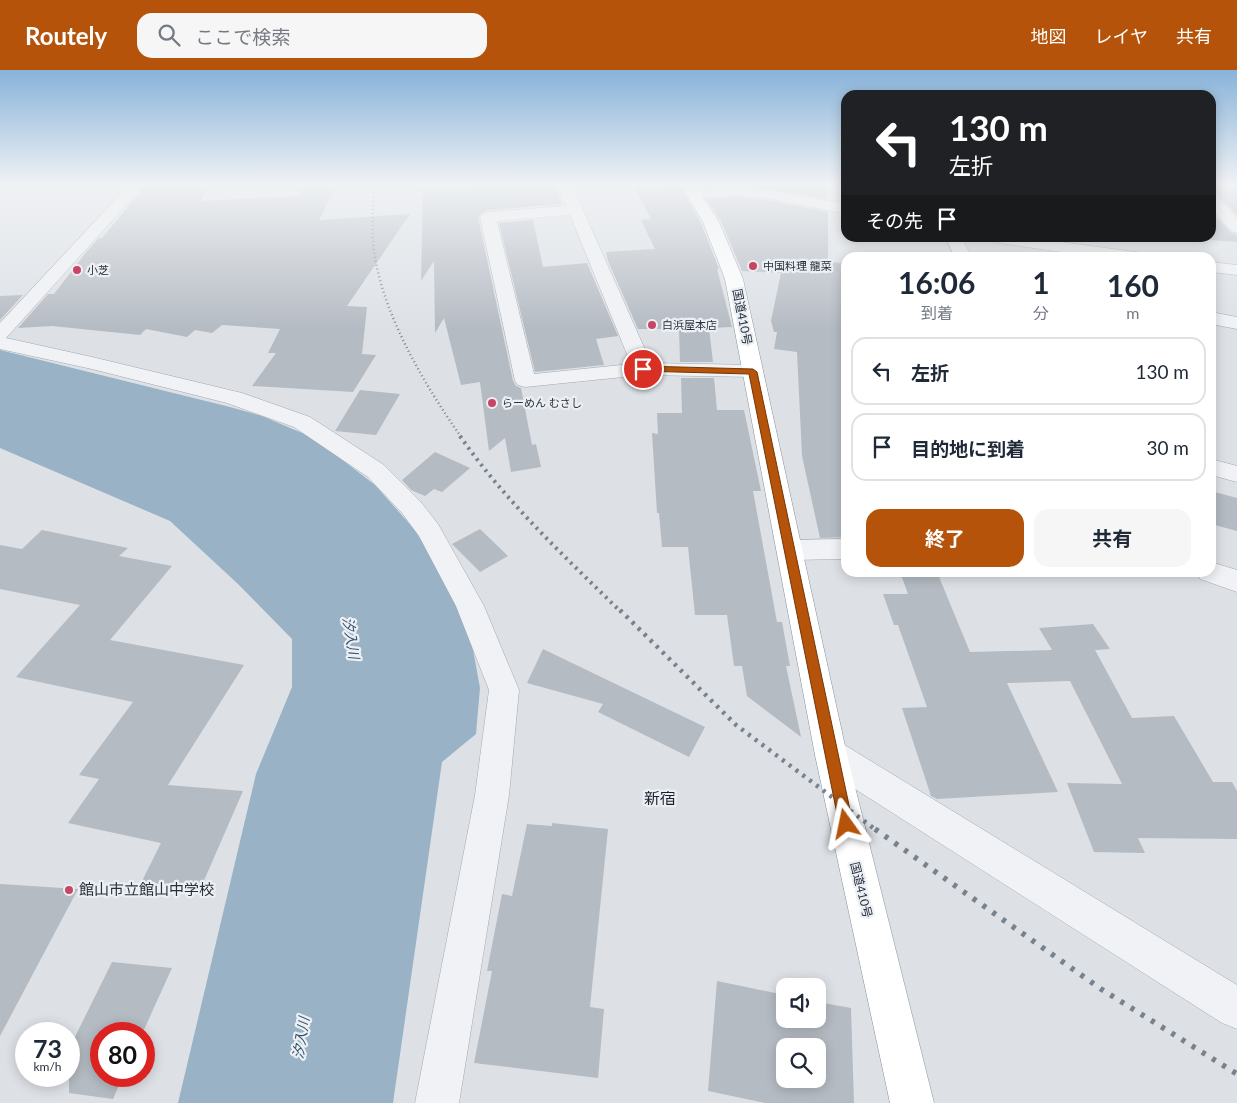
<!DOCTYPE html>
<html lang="ja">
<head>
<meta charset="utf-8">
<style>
  body { margin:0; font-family:Lato,"Noto Sans JP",sans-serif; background:#f6f6f7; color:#1f2937; height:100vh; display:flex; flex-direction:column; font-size:19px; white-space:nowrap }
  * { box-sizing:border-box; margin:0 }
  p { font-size:16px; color:#747a83 }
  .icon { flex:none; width:28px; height:28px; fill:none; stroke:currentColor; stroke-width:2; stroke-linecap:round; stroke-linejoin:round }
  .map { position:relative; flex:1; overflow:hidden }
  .side { position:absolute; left:841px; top:182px; width:375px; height:325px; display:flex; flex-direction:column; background:#fff; border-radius:15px; box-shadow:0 2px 12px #0003 }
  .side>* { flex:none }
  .guide { position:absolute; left:841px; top:20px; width:375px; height:152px; border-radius:15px; box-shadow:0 2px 12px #0003; background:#202124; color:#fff; overflow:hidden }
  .tools { position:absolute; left:776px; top:908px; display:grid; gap:10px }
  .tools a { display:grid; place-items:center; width:50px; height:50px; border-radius:10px; background:#fff; box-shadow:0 2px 12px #0003; font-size:25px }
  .speed { position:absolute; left:15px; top:952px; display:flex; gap:10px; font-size:25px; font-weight:700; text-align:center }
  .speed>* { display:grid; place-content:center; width:65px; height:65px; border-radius:50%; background:#fff; box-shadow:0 2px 12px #0003; line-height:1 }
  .speed small { font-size:12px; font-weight:400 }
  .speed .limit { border:8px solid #d22; background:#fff; color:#111 }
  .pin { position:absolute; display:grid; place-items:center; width:42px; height:42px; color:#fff; margin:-21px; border:2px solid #fff; border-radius:50%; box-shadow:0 1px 5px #0007 }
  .me { position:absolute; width:55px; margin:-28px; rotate:348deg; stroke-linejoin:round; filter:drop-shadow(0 0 4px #0008) }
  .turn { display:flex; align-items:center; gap:18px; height:105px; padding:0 25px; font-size:22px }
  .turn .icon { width:65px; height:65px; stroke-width:2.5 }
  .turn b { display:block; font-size:35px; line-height:42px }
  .then { display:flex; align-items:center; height:48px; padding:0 25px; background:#0003; gap:10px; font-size:19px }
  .eta { display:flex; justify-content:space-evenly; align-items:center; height:85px; text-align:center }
  .eta b { font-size:30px; font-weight:700; line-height:35px }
  .action { display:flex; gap:10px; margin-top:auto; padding:10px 25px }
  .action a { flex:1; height:58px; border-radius:15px; background:#b45309; color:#fff; font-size:20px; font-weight:700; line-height:58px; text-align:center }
  .action a+a { background:#f6f6f7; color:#1f2937 }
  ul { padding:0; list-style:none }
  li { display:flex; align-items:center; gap:15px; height:68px; margin:0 10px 8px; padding:0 15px; border:2px solid #e0e1e3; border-radius:15px }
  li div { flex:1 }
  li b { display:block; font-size:19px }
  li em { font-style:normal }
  header { display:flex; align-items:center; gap:30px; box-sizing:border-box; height:70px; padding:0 25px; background:#b45309; color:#fff }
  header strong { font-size:24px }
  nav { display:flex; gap:28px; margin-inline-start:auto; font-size:18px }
  .search { width:350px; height:45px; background:#f6f6f7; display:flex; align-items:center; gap:12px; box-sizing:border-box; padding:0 18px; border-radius:15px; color:#747a83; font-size:19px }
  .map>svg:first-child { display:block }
</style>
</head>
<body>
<header>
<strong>Routely</strong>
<div class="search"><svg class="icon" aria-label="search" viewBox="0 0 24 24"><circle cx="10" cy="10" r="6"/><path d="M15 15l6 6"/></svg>ここで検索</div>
<nav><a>地図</a><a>レイヤ</a><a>共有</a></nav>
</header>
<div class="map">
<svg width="1237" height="1033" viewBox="0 0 1237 1033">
  <rect width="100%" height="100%" fill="#dde1e6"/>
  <!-- water -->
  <polygon fill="#99b2c5" points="0,280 230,337 262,346 314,368 375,415 415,460 466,541 480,618 476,664 442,692 393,1033 178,1033 256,704 292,617 292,569 238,514 170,451 0,378"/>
  <!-- building -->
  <g fill="#b5bbc3" fill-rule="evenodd">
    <polygon points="146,115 210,115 200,131 300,126 306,115 337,115 319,150 410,144 347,236 367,237 362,284 376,285 353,322 252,316 276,283 268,283 280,259 222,255 212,263 195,260 187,267 146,259 140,265 52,256 18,258 48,224 54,224 87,181 99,168 102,168"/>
    <polygon points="477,115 555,115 562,134 488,140 482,143 478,147 513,311 516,316 521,318 532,375 536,374 541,397 511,402 505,368 489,381 480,312 461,315 444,248 435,263 434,191 421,211 423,119 477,116"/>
    <polygon points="679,115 701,153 719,199 717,199 732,257 709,258 713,292 680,292 679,259 638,259 608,191 606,182 655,179 641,150 651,149 635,118"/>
    <polygon points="697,115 827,115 827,129 740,115 699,118"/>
    <polygon points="1211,119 1237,120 1237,145 1217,125 1211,123"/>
    <polygon points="740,127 767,130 828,142 828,192 844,193 844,231 846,232 846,467 820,468 802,386 797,282 774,279 777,262 774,262 771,251 781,203 742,201 721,151 706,129"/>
    <polygon points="1211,141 1230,162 1237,165 1237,172 1211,170"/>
    <polygon points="533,150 543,197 587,193 618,266 596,269 604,295 535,302 499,153"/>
    <polygon points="23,225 0,250 0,226"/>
    <polygon points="681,308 714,308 717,340 744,340 761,421 753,421 777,552 782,552 790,596 786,596 801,667 747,626 742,596 734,596 727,545 695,545 688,477 662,477 659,443 657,443 652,363 658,364 657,343 682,343"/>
    <polygon points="360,320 400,324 376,365 335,361"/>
    <polygon points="435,382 470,398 442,422 434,419 425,426 411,420 402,410"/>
    <polygon points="1211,421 1237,428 1237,461 1211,454"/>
    <polygon points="480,459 508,486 480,502 452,474"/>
    <polygon points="42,460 128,478 119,486 172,496 110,570 244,595 168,715 243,721 199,822 139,817 161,773 68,753 99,709 79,705 133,632 16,607 80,535 0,519 0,475 22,479"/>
    <polygon points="900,502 937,502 970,582 1052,580 1039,558 1093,554 1110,579 1095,580 1132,648 1174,646 1213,712 1232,712 1237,721 1237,769 1138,768 1145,783 1094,782 1067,713 1122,714 1070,611 1007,613 1058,722 937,729 931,726 902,638 927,637 898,555 894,555 883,524 908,524"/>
    <polygon points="543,579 705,657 689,687 598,642 603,634 527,613"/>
    <polygon points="552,753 608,759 590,937 604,939 598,1008 474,993 492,901 487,901 502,824 512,826 527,754 552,756"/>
    <polygon points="0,814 78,819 0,966"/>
    <polygon points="112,892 172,898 142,964 101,964 101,1006 123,1006 113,1029 69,1023 69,979"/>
    <path d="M717 911 785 925V949H818V932L851 938 854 1033H765L708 1021ZM785 976H818V1009H785Z"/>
  </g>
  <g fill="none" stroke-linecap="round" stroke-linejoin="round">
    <!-- minor casing -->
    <g stroke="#a3a8b0" stroke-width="1">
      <g id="minor">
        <polygon points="129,115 144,115 6,268 92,287 242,323 310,347 384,395 420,431 438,454 484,536 519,620 509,725 459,1033 415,1033 475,725 489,620 456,536 419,466 402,443 368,407 294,357 227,333 92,299 0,279 0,253"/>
        <path d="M558 115H572L651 293 753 295 760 297 763 301 760 305 753 307 643 305 525 317 518 315 515 311 480 147 483 144 488 142 566 136ZM570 145 631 294 534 304 497 151Z"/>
        <polygon points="740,117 767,120 846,134 846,144 767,128 740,125 694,128 689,127 687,124 689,121 694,120"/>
        <polygon points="1211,125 1216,126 1237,148 1237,163 1231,161 1211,138"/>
        <polygon points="946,168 962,168 972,188 955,188"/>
        <polygon points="991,168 1031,168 1143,183 1149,184 1151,188 1103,188 999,173 993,171"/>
        <polygon points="1211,192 1237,195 1237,205 1211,202"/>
        <polygon points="1211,242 1237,247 1237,259 1211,254"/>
        <polygon points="1211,389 1237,396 1237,412 1211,405"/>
        <polygon points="846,469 846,489 790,490 781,487 777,480 781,473 790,470"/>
        <polygon points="1211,492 1237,500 1237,522 1200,509 1197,502 1211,502"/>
        <polygon points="831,670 843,674 1237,915 1237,959 1222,953 819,696 815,685 819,674"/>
      </g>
    </g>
    <!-- highway casing -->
    <g stroke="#85909c" stroke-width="1">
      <polygon id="highway" points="681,115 695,115 719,152 743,209 847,685 934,1033 890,1033 815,685 725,209 703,152"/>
    </g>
    <!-- minor -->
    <use href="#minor" fill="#f0f2f5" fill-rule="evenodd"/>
    <!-- highway -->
    <use href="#highway" fill="#fff" fill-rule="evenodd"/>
    <!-- rail-far3 -->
    <path stroke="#77828f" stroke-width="2.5" stroke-dasharray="1 3" stroke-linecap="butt" d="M374 115C373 139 371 164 375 188 386 250 425 315 461 367"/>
    <!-- rail-far2 -->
    <path stroke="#77828f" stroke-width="4" stroke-dasharray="2.5 4.5" stroke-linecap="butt" d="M460 366C505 431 564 486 621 542"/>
    <!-- rail-far1 -->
    <polyline stroke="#77828f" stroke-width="4.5" stroke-dasharray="3 5.5" stroke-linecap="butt" points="620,540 736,655 876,760"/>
    <!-- rail -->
    <polyline stroke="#77828f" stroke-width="5.5" stroke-dasharray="4 8" stroke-linecap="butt" points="875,759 1101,919 1237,1004"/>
  </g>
  <!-- sky -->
  <linearGradient id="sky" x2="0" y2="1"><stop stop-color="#88b3da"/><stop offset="0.44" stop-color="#f0f2f4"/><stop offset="1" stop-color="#f0f2f4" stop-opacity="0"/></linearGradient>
  <rect width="1237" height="259" fill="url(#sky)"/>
  <!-- route -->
  <polygon fill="#b45309" stroke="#753606" points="643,296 753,299 757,302 853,754 851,759 846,761 841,759 839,754 749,304 640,301 639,299"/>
  <!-- markers -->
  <g fill="#c84663" stroke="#ecf0f4" stroke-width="2">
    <circle cx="753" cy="196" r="5"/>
    <circle cx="77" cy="200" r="5"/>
    <circle cx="652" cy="255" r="5"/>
    <circle cx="492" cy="333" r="5"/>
    <circle cx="69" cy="820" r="5"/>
  </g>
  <g text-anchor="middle" stroke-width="4.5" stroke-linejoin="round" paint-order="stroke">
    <!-- far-poi labels -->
    <g font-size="11" fill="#27303c" stroke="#ecf0f4" text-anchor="start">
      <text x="763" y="200">中国料理 龍菜</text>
      <text x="87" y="204">小芝</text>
      <text x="662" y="259">白浜屋本店</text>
      <text x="502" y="337">らーめん むさし</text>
    </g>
    <!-- street labels -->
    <g font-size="12" fill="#27303c" stroke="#ecf0f4">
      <text transform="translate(742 247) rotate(79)" y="4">国道410号</text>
      <text transform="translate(861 820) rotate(76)" y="4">国道410号</text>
    </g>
    <!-- water labels -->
    <g font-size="14" font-style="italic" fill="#33526e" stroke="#ecf0f4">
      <text transform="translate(351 568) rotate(81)" y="5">汐入川</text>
      <text transform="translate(301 968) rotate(-81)" y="5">汐入川</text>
    </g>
    <!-- near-poi labels -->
    <g font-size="15" fill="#27303c" stroke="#ecf0f4" text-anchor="start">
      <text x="79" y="825">館山市立館山中学校</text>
    </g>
    <!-- near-neighbourhood labels -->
    <g font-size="16" fill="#1a222d" stroke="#ecf0f4">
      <text x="660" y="734">新宿</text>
    </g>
  </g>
</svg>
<div class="tools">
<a><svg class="icon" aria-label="sound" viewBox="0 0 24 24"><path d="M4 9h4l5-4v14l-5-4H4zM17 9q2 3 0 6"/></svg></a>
<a><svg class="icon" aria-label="search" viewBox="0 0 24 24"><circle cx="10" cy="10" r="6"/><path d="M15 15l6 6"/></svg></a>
</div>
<div class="speed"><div>73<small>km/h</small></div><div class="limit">80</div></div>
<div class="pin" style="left:643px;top:299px;background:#d93025"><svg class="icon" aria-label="arrive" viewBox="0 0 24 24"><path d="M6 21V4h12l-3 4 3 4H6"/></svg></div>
<svg class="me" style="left:846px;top:754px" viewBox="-20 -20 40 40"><path d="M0-17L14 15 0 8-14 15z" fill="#b45309" stroke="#fff" stroke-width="4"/></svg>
<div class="guide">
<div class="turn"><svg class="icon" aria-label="left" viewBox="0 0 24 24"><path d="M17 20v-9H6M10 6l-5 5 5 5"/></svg><div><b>130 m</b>左折</div></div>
<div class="then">その先<svg class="icon" aria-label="arrive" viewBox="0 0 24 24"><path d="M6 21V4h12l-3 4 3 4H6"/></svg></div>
</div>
<section class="side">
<div class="eta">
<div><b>16:06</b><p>到着</p></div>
<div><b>1</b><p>分</p></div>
<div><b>160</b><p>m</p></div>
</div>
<ul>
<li><svg class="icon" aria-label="left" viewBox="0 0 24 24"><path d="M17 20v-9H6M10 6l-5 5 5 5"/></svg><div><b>左折</b></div><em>130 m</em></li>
<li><svg class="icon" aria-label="arrive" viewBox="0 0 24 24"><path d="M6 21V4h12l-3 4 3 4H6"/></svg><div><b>目的地に到着</b></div><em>30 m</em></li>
</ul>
<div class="action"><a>終了</a><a>共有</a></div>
</section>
</div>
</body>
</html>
